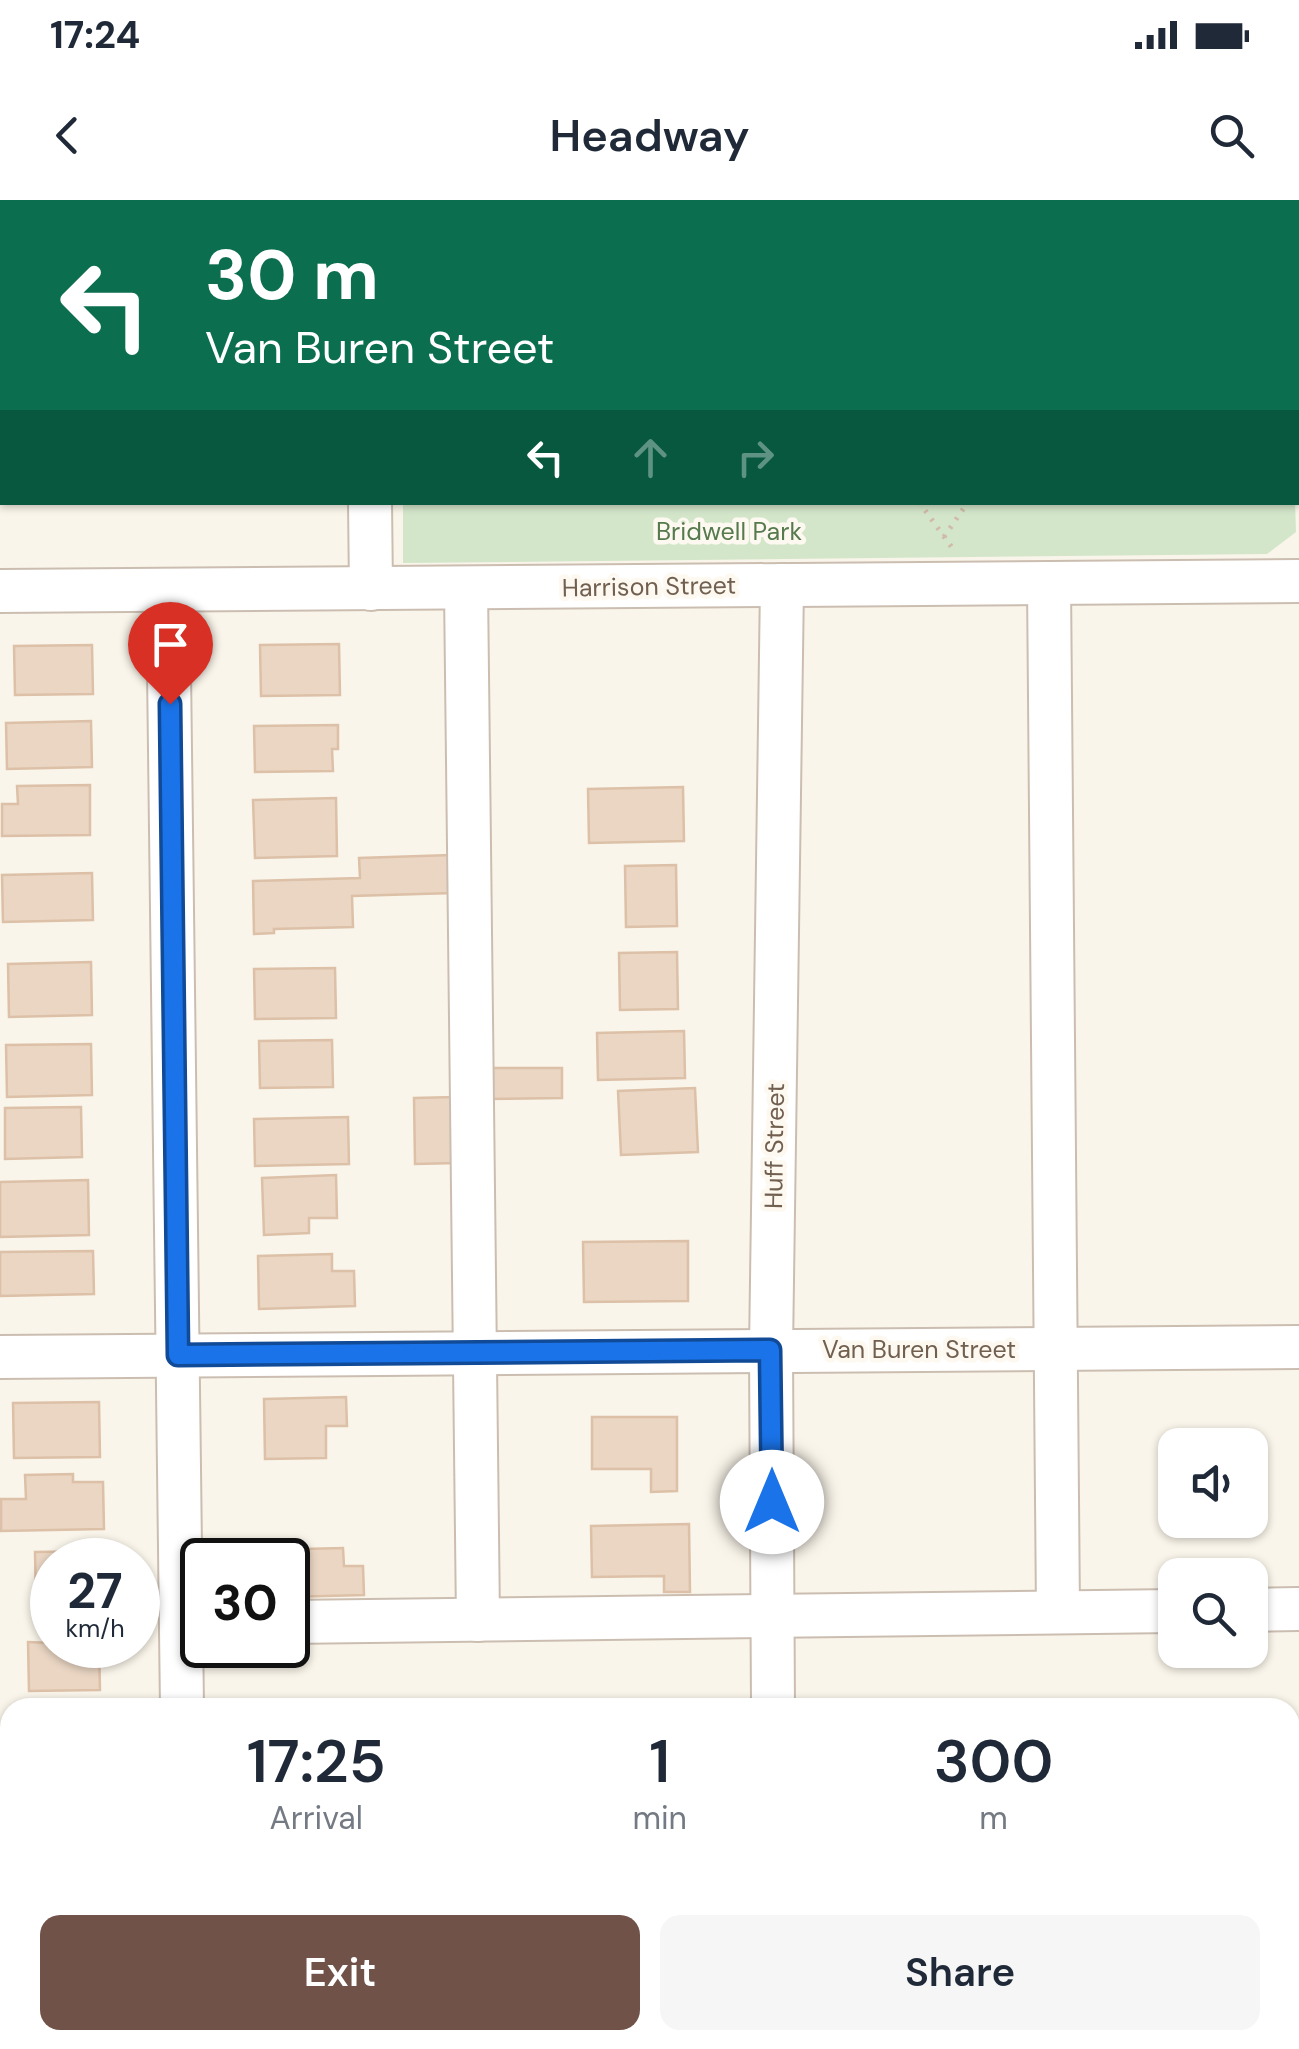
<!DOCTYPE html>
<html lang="en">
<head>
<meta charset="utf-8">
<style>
  body { margin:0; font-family:"DM Sans",sans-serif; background:#f6f6f7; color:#1f2937; height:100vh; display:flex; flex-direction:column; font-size:38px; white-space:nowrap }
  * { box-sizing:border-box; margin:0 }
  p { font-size:32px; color:#747a83 }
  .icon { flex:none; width:55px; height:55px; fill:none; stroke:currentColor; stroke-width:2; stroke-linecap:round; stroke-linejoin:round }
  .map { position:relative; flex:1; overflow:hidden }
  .panel { position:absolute; left:0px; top:1498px; width:1300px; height:352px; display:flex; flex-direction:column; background:#fff; border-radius:30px 30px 0 0; box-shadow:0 2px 8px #0004 }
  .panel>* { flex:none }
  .guide { position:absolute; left:0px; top:0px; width:1300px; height:305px; box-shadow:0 2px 8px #0004; background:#0b6e4f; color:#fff; overflow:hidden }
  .tools { position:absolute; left:1158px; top:1228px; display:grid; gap:20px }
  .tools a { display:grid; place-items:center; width:110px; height:110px; border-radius:20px; background:#fff; box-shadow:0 2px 8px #0004; font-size:50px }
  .speed { position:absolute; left:30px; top:1338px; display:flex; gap:20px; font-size:50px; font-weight:700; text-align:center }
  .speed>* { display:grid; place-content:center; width:130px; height:130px; border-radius:50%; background:#fff; box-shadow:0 2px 8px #0004; line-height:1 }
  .speed small { font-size:25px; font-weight:400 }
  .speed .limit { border:5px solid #111; border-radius:15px; background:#fff; color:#111 }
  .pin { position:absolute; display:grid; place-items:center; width:85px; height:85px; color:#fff; margin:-102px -42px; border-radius:50% 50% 50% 0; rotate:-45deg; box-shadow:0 0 10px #0007 }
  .pin .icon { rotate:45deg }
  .me { position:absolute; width:110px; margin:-55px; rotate:0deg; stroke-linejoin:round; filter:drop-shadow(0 0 8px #0008) }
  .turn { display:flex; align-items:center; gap:35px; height:210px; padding:0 40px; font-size:45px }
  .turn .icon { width:130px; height:130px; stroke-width:2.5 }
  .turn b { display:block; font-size:70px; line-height:85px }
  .lanes { display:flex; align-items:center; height:95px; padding:0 40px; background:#0003; justify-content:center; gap:50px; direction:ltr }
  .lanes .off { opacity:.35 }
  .eta { display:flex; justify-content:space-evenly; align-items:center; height:170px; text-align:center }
  .eta b { font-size:60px; font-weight:600; line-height:70px }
  .cta { display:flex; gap:20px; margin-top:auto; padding:20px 40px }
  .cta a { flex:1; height:115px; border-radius:20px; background:#705249; color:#fff; font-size:40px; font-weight:600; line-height:115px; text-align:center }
  .cta a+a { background:#f6f6f7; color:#1f2937 }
  .status { display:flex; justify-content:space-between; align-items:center; height:70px; padding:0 50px; background:#fff; direction:ltr }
  .status svg { height:28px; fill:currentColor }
  header { display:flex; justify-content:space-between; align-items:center; height:130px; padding:0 40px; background:#fff; font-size:45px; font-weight:600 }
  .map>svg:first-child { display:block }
</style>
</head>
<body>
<div class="status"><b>17:24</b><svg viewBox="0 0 49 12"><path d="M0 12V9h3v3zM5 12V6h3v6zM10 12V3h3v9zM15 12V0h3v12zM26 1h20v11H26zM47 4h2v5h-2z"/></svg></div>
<header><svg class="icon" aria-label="back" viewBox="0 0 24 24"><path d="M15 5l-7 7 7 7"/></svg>Headway<svg class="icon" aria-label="search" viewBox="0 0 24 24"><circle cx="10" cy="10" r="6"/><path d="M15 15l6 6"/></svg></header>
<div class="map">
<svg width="1299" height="1849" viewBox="0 0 1299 1849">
  <rect width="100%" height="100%" fill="#faf5ea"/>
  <!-- green -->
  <g fill="#d3e6ca">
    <rect x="400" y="0" width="892" height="2"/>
    <polygon points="1295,302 1296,332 1267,354 403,363 403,303"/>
  </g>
  <!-- building -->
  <g fill="#ead6c3" stroke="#dcc0a7" stroke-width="2.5">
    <rect x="990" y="0" width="252" height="2"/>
    <polygon points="339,444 340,495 261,496 260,445"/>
    <polygon points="92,445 93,494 15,495 14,446"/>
    <polygon points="91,521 92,567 7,569 6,523"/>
    <polygon points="338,525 338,549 332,549 333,571 255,572 254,526"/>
    <polygon points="90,585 90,635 2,636 2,604 18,604 17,586"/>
    <polygon points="683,587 684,641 589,643 588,589"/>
    <polygon points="336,598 337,656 255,658 253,600"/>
    <polygon points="451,655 453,693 352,696 353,727 274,729 274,733 254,734 253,681 360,678 359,658"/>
    <polygon points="676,665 677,726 626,727 625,666"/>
    <polygon points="92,673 93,720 3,722 2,675"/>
    <polygon points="677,752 678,809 620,810 619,753"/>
    <polygon points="91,762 92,815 9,817 8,764"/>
    <polygon points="335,768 336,818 255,819 254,769"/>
    <polygon points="684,831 685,878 598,880 597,833"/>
    <polygon points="332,840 333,887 260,888 259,841"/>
    <polygon points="91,844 92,895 7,897 6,845"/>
    <polygon points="486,868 562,868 562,898 486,899"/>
    <polygon points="695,888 698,952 621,955 618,891"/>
    <polygon points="456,897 457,963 415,964 414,898"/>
    <polygon points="81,907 82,957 5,959 5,908"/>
    <polygon points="348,917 349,964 255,966 254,919"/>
    <polygon points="336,975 337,1018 309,1018 309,1033 264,1035 262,978"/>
    <polygon points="88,980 89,1035 0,1037 0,982"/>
    <polygon points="688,1041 688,1101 584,1102 583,1042"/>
    <polygon points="93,1051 94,1094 0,1096 0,1052"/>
    <polygon points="332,1054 332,1071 354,1071 355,1106 259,1109 258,1056"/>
    <polygon points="346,1197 347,1226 326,1226 326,1258 265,1259 264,1199"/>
    <polygon points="99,1202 100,1257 14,1258 13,1203"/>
    <polygon points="592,1217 677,1217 677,1291 651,1292 651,1269 592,1269"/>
    <polygon points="73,1274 73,1282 103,1282 104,1329 1,1331 1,1299 26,1299 25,1275"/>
    <polygon points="689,1324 690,1392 664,1392 664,1376 592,1377 591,1326"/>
    <polygon points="343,1348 344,1366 363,1366 364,1395 288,1397 288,1360 260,1360 260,1350"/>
    <polygon points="96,1351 96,1360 52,1360 52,1407 36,1408 35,1352"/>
    <polygon points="28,1442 99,1445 100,1490 29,1491"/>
  </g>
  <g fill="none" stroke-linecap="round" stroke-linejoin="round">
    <!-- minor casing -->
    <g stroke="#cbbeb1" stroke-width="46">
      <g id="minor">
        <polyline points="367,2 367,0"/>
        <polyline points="0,23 2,23"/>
        <polyline points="0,199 2,199"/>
        <polyline points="370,302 371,389"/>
        <polyline points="1049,383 1058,1412"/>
        <polyline points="466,388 478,1420"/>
        <polyline points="168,390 182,1508"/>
        <polyline points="0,391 1299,381"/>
        <polyline points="0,1157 1299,1147"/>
        <polyline points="1250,1410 1299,1409"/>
        <polyline points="288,1422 1175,1411"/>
        <polyline points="773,1508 771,1150 782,385"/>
        <polyline points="1290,1680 1299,1680"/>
        <polyline points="0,1691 10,1691"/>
        <polyline points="186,1840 187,1849"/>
        <polyline points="478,1840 479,1849"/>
        <polyline points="775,1840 775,1849"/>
        <polyline points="1066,1840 1066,1849"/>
      </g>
    </g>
    <!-- path -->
    <g stroke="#d1bba8" stroke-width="5" stroke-dasharray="2.5 8" stroke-linecap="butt">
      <polyline points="623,0 624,2"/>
      <polyline points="976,2 976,0"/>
      <polyline points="919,302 953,349"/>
      <polyline points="944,337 968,302"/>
    </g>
    <!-- minor -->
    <use href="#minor" stroke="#fff" stroke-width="42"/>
  </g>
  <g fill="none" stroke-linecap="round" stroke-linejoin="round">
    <!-- route casing -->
    <g stroke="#114b97" stroke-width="25">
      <polyline id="route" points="170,504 178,1155 770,1150 772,1302"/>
    </g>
    <!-- route -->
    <use href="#route" stroke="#1a73e8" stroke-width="18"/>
  </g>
  <g text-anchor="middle" stroke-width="9" stroke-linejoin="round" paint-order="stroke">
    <!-- park labels -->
    <g font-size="25" fill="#567a4d" stroke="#fdf9f0">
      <text x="729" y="340">Bridwell Park</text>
    </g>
    <!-- street labels -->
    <g font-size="25" fill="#715f50" stroke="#fdf9f0">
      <text transform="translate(649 386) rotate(-1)" y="9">Harrison Street</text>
      <text transform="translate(774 946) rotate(-89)" y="9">Huff Street</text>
      <text x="919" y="1158">Van Buren Street</text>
    </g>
  </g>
</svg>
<div class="tools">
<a><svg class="icon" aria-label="sound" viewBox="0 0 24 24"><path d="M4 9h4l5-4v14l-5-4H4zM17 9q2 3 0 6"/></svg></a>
<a><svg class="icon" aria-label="search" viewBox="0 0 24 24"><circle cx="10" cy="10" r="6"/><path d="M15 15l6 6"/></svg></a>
</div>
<div class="speed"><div>27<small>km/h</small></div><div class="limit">30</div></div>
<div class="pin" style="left:170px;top:504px;background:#d93025"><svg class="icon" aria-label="arrive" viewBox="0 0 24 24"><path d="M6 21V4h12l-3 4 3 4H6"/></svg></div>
<svg class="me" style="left:772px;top:1302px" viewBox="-20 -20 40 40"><circle r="19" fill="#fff"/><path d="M0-13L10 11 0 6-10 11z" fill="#1a73e8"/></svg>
<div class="guide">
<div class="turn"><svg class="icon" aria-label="left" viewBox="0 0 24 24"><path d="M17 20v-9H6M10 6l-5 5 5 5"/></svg><div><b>30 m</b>Van Buren Street</div></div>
<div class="lanes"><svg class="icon" aria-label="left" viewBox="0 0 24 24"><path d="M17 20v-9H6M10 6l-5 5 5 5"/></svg><svg class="icon off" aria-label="ahead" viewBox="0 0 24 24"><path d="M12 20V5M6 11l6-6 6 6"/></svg><svg class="icon off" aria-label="right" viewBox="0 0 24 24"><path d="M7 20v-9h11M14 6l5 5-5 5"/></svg></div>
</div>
<section class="panel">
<div class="eta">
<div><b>17:25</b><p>Arrival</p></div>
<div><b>1</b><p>min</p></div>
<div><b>300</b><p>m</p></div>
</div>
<div class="cta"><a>Exit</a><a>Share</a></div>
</section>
</div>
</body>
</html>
